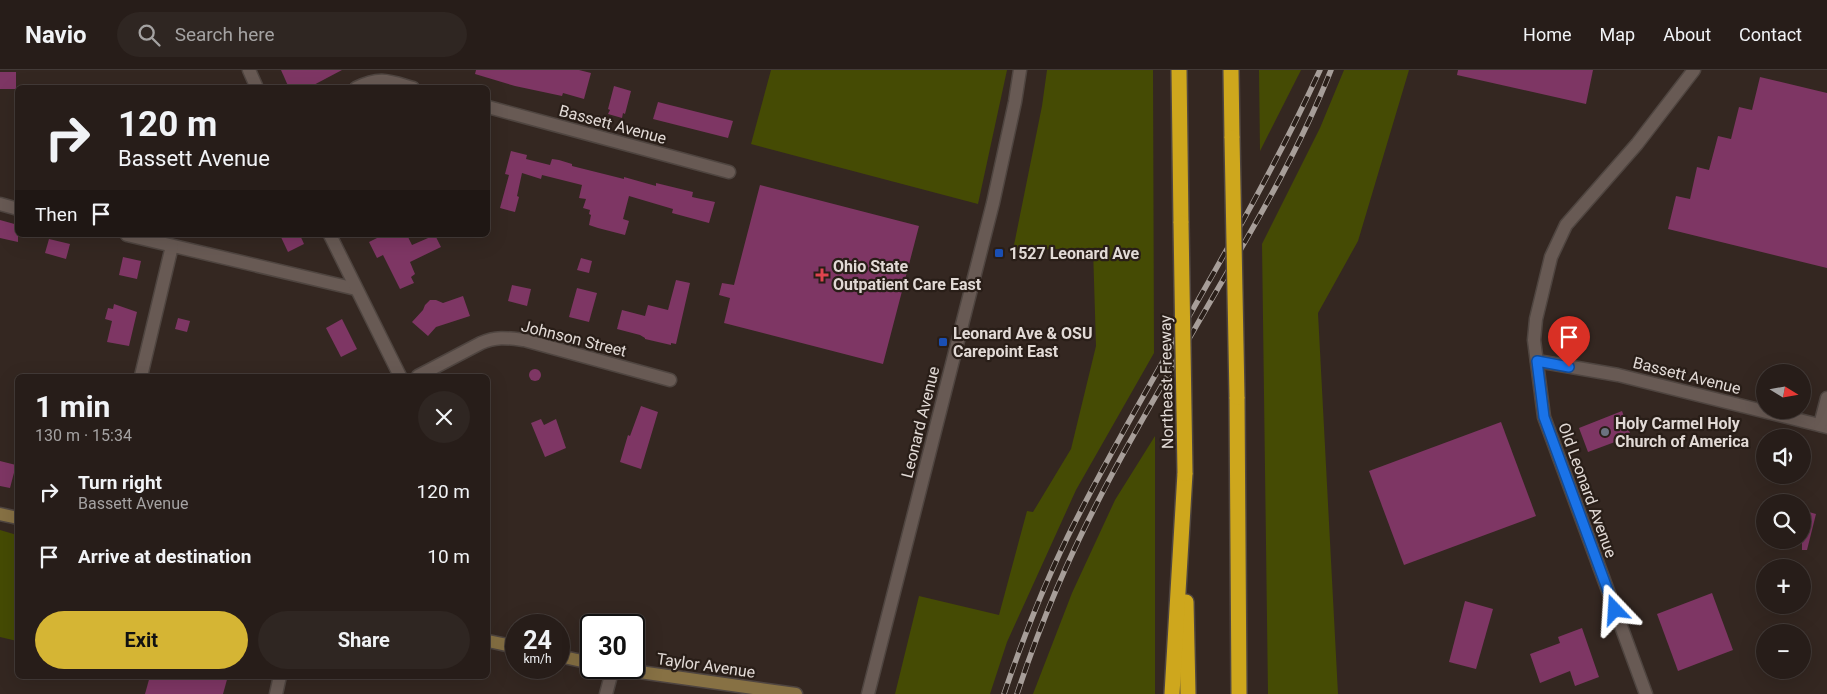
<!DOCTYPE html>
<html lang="en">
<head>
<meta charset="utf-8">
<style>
  body { margin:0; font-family:Roboto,sans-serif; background:#2f2622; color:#f1f3f6; height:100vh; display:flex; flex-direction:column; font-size:19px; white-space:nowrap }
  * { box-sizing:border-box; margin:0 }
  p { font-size:16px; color:#a4a2a2 }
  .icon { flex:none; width:28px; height:28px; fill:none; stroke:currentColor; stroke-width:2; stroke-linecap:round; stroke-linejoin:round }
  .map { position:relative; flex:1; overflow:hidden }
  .side { position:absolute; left:15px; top:304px; width:475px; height:305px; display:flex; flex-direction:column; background:#271d19; border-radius:8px; box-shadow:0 5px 20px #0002,0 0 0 1px #433b38 }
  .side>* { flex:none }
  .banner { position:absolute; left:15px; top:15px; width:475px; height:152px; border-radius:8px; box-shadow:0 5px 20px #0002,0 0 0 1px #433b38; background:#271d19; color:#f1f3f6; overflow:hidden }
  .needle { width:32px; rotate:101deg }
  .controls { position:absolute; left:1756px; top:294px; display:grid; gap:10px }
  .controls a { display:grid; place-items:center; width:55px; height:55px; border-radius:50%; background:#271d19; box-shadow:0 5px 20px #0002,0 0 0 1px #433b38; font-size:25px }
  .speed { position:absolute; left:505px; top:544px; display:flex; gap:10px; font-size:25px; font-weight:700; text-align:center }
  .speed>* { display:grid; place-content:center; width:65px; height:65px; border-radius:50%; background:#271d19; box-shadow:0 5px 20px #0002,0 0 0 1px #433b38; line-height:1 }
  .speed small { font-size:12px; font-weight:400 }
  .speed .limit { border:2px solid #111; border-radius:8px; background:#fff; color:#111 }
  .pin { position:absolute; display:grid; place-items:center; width:42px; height:42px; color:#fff; margin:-51px -21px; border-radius:50% 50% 50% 0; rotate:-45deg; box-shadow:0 0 5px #0007 }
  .pin .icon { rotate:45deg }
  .me { position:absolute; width:55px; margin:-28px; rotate:340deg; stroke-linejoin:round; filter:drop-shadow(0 0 4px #0008) }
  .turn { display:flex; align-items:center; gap:18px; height:105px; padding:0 20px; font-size:22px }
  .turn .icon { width:65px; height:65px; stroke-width:2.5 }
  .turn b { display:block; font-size:35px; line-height:42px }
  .then { display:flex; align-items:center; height:48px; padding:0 20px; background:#0003; gap:10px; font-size:19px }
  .round { display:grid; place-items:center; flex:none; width:52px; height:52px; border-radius:26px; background:#2f2622 }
  .head { display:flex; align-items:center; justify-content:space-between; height:85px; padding:0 20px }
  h1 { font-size:30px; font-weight:700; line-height:38px }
  .button { display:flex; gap:10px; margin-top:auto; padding:10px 20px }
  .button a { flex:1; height:58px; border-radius:30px; background:#d5b534; color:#111; font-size:20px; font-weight:700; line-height:58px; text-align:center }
  .button a+a { background:#2f2622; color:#f1f3f6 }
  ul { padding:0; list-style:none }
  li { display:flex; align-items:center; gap:15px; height:65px; padding:0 20px }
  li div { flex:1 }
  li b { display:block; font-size:19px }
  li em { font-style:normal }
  header { display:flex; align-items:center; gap:30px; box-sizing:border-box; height:70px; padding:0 25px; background:#271d19; border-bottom:1px solid #433b38 }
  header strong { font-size:24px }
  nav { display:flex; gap:28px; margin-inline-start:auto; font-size:18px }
  .search { width:350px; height:45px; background:#2f2622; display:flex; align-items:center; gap:12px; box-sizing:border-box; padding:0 18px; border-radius:28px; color:#a4a2a2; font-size:19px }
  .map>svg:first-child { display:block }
</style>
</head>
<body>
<header>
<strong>Navio</strong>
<div class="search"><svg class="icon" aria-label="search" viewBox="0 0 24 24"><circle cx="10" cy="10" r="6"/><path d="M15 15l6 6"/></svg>Search here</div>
<nav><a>Home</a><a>Map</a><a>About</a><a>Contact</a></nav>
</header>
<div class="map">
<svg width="1827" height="624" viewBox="0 0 1827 624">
  <rect width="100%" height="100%" fill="#342721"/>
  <!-- green -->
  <g fill="#454b04">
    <polygon points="771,0 1007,0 978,134 751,74"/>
    <polygon points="1047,0 1153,0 1154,283 1076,420 1007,572 990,624 895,624 919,526 999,545 1027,441 1033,442 1071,379 1096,276 1093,178 1013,180 1042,36"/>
    <polygon points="1259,0 1301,0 1260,81"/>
    <polygon points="1344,0 1409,0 1358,171 1318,243 1338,624 1268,624 1262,174 1320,58"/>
    <polygon points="1155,366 1155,624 1033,624 1072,523 1115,430"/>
    <polygon points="0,460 17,465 17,571 0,567"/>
  </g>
  <!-- building -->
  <g fill="#7e3664">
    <polygon points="281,0 342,0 308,18 289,18"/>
    <polygon points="476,0 579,0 591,3 584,29 563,23 562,26 515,16 475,4"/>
    <polygon points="1458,0 1593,0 1586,34 1457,5"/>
    <rect x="0" y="2" width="16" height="17"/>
    <polygon points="1760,7 1827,23 1827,198 1668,159 1676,126 1690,129 1697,97 1709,100 1718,66 1731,69 1739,37 1752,40"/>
    <polygon points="614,16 631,21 625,44 623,43 622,48 608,44 610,40 608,39"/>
    <polygon points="658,32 733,51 728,68 653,49"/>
    <polygon points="511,81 527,85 526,89 550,95 552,89 559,90 572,94 572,96 624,109 624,107 656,116 656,113 693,122 692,127 715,132 709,153 672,143 673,139 629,126 623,149 629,151 625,165 598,158 589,155 591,145 589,144 590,140 583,138 586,129 579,128 582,115 542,105 541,109 522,103 517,126 519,127 515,142 500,138 509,105 505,104"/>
    <polygon points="760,115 919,156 883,294 724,253 730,228 719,225 722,213 734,215"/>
    <polygon points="0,150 18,155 18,172 0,168"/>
    <polygon points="280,165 300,165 304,174 288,182"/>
    <polygon points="383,165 407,165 412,175 435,165 441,177 410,192 415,204 411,207 414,213 400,219 383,185 377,188 369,172"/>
    <polygon points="49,169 70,174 66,189 45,183"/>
    <polygon points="123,187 141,191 137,209 119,205"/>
    <polygon points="581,188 592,191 589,203 577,200"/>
    <polygon points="676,210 690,213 676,274 671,273 671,275 645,269 645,268 640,265 617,259 622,240 645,246 648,235 668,240"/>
    <polygon points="512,215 531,219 527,236 508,231"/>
    <polygon points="577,218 597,223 589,252 569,247"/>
    <polygon points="463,226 470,246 436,257 428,266 412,252 423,240 425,235 430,230 436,230 443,233"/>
    <polygon points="114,234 137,242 129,276 107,272 112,251 105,249 108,238 113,239"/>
    <polygon points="178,248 190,251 187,262 175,259"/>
    <polygon points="342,249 357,279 341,287 326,258"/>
    <circle cx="535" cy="305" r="6"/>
    <polygon points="641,336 658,342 641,399 620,392 628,365 630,366"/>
    <polygon points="1622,341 1631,366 1588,382 1579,358"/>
    <polygon points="541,349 544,355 556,349 566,378 545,387 531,353"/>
    <polygon points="1501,352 1536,446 1404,495 1369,401"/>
    <polygon points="0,391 16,395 10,418 0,416"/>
    <polygon points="1802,440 1816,444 1807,480 1802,480"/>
    <polygon points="1712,523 1733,580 1678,601 1657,544"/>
    <polygon points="1465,531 1493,539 1476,599 1449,592"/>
    <polygon points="1582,558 1599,607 1575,616 1570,601 1540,613 1530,584 1560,573 1558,567"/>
    <polygon points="150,606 228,606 223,624 145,624"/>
  </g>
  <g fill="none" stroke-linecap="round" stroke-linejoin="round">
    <!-- minor casing -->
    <g stroke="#4f4540" stroke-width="15">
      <g id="minor">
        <polyline points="249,0 257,18"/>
        <path d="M356 18C380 6 389 11 413 18"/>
        <polyline points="488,37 729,102"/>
        <polyline points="0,134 18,139"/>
        <polyline points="127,165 356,219"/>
        <polyline points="330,165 400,306"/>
        <polyline points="1537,291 1618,305 1827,357"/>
        <polyline points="141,306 172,176"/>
        <path d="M418 306 481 273C496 266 508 268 524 270L670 310"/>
        <polyline points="1820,355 1827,328"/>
        <polyline points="276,624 280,606"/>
        <polyline points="606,624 613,598"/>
        <polyline points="1646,624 1544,347 1534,270 1536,249 1551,187 1566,155 1637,74 1694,0"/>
      </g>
    </g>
    <!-- tertiary casing -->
    <g stroke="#4f4540" stroke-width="15">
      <polyline id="tertiary" points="868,624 993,133 1015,32 1020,0"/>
    </g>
    <!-- secondary casing -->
    <g stroke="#4f4540" stroke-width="15">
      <g id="secondary">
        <polyline points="0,444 18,448"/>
        <polyline points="488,571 516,577"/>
        <polyline points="559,586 591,593"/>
        <polyline points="611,598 796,624"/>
      </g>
    </g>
    <!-- motorway casing -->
    <g stroke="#4f4540" stroke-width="18">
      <g id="motorway">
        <polyline points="1179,0 1181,153"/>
        <polyline points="1231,0 1232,68"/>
        <polyline points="1237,327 1239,624"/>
        <polyline points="1186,532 1188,624"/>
        <polyline points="1172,624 1185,403"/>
      </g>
    </g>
    <!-- minor -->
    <use href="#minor" stroke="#685a54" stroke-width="12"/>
    <!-- tertiary -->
    <use href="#tertiary" stroke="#685a54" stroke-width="12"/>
    <!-- secondary -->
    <use href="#secondary" stroke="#877144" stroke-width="12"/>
    <!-- motorway -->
    <use href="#motorway" stroke="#cea71d" stroke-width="15"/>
    <!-- rail casing -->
    <g stroke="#a79e99" stroke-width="5.5">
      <g id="rail">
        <path d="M1004 624C1022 571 1043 517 1068 466 1147 308 1246 161 1320 0"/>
        <path d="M1017 624C1029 588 1042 553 1057 518 1093 433 1140 353 1186 274 1237 184 1293 96 1331 0"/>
      </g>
    </g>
    <!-- rail -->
    <use href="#rail" stroke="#291e18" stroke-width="4" stroke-dasharray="11" stroke-linecap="butt"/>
    <!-- motorway-bridge casing -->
    <g stroke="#4f4540" stroke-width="18" stroke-linecap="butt">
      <g id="motorway-bridge">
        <polyline points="1232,68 1237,327"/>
        <polyline points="1181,153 1185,403"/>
      </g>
    </g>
    <!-- motorway-bridge -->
    <use href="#motorway-bridge" stroke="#cea71d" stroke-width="15"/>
  </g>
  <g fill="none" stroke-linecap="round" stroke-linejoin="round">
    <!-- route casing -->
    <g stroke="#114b97" stroke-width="12">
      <polyline id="route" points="1569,297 1537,291 1544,347 1615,540"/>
    </g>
    <!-- route -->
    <use href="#route" stroke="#1a73e8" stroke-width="9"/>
  </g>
  <!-- markers -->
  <g fill="#1a4fb4" stroke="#291e18" stroke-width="2">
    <rect x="994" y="178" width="10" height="10" rx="2.5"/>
    <rect x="938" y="267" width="10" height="10" rx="2.5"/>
  </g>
  <path fill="#e0444e" stroke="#291e18" stroke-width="2" d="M819.5 197.5h5v5h5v5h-5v5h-5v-5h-5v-5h5z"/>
  <circle fill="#6b7280" stroke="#291e18" stroke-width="2" cx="1605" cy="362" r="5"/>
  <g text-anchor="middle" stroke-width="4.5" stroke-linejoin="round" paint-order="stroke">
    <!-- street labels -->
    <g font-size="16" fill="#e2dad6" stroke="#291e18">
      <text transform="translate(613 54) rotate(15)" y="6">Bassett Avenue</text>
      <text transform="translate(574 268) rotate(14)" y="6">Johnson Street</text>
      <text transform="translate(1687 305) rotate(14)" y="6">Bassett Avenue</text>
      <text transform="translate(1166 312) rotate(-91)" y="6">Northeast Freeway</text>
      <text transform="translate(920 352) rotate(-76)" y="6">Leonard Avenue</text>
      <text transform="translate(1588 420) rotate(70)" y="6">Old Leonard Avenue</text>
      <text transform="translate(706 595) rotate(8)" y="6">Taylor Avenue</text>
    </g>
    <!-- poi labels -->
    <g font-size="16" font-weight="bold" fill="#e2dad6" stroke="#291e18" text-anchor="start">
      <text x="1009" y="189">1527 Leonard Ave</text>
      <text x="833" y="202">Ohio State<tspan x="833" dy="18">Outpatient Care East</tspan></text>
      <text x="953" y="269">Leonard Ave &amp; OSU<tspan x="953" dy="18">Carepoint East</tspan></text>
      <text x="1615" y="359">Holy Carmel Holy<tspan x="1615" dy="18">Church of America</tspan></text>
    </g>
  </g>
</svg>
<div class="controls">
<a><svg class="needle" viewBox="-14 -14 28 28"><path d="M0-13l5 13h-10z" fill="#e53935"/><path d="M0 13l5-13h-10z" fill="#a4a2a2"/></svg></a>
<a><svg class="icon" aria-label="sound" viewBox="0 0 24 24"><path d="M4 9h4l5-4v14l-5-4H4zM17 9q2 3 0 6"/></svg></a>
<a><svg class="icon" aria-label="search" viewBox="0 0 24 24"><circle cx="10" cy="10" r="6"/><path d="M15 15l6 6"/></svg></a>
<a>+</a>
<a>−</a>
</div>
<div class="speed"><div>24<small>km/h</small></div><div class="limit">30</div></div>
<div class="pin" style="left:1569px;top:297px;background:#d93025"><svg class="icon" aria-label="arrive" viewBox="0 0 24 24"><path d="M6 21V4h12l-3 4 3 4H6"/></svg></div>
<svg class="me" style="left:1615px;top:540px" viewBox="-20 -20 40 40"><path d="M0-17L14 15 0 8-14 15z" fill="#1a73e8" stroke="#fff" stroke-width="4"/></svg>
<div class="banner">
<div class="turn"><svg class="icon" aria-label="right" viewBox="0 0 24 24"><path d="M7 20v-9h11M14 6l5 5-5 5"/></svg><div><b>120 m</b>Bassett Avenue</div></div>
<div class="then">Then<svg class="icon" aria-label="arrive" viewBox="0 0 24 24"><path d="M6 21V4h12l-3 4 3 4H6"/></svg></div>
</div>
<section class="side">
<div class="head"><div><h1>1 min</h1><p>130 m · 15:34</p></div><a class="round"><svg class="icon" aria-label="close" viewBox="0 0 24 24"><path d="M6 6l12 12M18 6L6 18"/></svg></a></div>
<ul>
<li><svg class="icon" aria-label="right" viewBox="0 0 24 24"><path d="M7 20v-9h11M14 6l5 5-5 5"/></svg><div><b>Turn right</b><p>Bassett Avenue</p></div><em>120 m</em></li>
<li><svg class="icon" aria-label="arrive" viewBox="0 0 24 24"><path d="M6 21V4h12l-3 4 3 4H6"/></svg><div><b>Arrive at destination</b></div><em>10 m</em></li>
</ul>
<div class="button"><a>Exit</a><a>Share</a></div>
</section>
</div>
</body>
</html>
